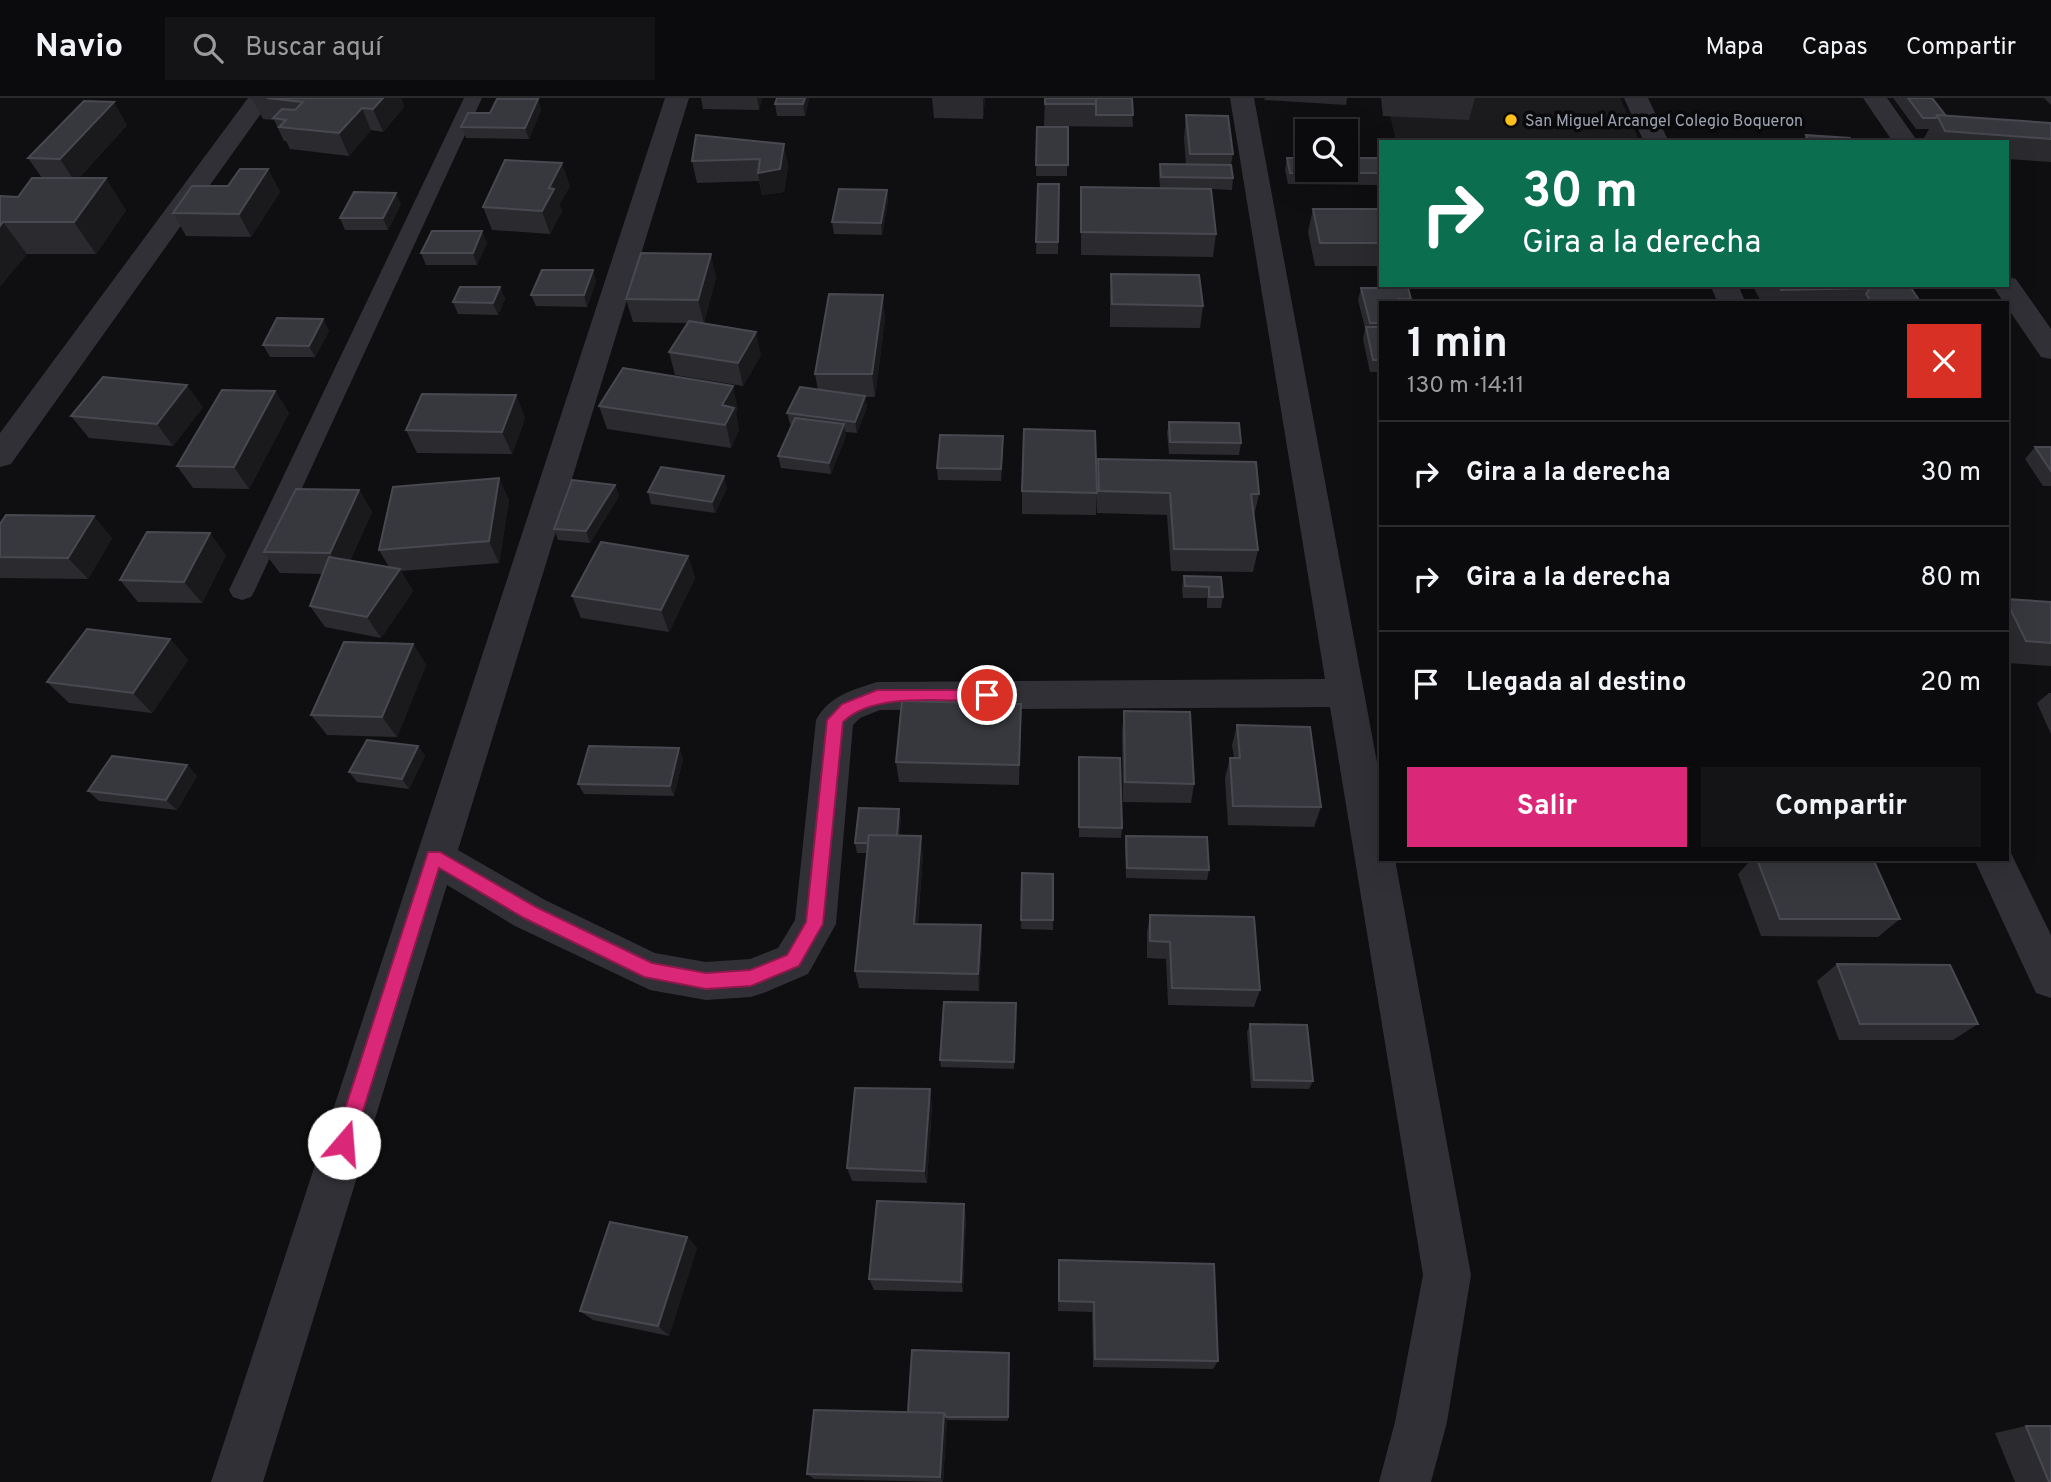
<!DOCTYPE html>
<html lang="es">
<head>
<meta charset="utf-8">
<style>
  body { margin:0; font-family:Overpass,sans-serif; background:#141416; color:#f1f3f6; height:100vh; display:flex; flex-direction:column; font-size:26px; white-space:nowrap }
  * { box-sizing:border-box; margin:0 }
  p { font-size:23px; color:#9a9b9d }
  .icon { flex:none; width:38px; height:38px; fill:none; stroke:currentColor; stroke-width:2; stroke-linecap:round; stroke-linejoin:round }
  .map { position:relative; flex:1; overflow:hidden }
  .details { position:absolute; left:1379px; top:203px; width:630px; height:560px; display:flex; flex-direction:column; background:#0b0b0d; border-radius:0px; box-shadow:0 7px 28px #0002,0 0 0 2px #2b2b2e }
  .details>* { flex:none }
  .guide { position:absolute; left:1379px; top:42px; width:630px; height:147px; border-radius:0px; box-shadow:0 7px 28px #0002,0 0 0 2px #2b2b2e; background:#0b6e4f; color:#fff; overflow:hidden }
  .buttons { position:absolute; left:1295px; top:21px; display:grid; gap:14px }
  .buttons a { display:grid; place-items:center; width:63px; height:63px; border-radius:0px; background:#0b0b0d; box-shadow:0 7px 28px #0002,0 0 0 2px #2b2b2e; font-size:35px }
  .pin { position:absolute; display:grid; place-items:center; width:60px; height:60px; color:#fff; margin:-30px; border:4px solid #fff; border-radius:50%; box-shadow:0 2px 7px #0007 }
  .me { position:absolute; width:77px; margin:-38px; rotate:18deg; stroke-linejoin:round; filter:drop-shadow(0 0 5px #0008) }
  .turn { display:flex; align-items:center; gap:24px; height:147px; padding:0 28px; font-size:32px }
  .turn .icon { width:91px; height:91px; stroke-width:2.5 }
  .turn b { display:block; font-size:49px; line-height:60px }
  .round { display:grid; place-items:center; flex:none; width:74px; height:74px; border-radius:0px; background:#141416 }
  .summary { display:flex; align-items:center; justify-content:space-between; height:119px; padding:0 28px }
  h1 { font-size:42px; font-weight:700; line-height:52px }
  .action { display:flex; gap:14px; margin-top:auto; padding:14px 28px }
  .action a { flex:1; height:80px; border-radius:0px; background:#db2777; color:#fff; font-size:28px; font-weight:700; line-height:80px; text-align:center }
  .action a+a { background:#141416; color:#f1f3f6 }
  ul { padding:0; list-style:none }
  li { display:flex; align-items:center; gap:21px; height:105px; padding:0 28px; border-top:2px solid #2b2b2e }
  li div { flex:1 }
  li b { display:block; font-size:26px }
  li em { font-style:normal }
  header { display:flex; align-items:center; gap:42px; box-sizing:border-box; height:98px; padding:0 35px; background:#0b0b0d; border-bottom:2px solid #2b2b2e }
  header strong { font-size:33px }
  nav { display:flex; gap:38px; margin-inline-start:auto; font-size:24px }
  .search { width:490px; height:63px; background:#141416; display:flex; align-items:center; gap:18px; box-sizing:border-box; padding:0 24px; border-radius:0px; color:#9a9b9d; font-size:26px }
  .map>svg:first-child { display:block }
</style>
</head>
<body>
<header>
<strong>Navio</strong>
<div class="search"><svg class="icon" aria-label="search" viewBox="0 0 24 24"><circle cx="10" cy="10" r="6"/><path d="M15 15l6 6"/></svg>Buscar aquí</div>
<nav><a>Mapa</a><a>Capas</a><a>Compartir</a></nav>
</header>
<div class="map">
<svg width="2051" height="1384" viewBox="0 0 2051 1384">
  <rect width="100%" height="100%" fill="#0f0f11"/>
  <!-- built -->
  <polygon fill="#1b1b1e" points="1386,0 1620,0 1640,44 1396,44"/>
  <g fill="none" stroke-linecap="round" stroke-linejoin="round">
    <!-- service -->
    <polygon fill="#303036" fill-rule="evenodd" points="464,0 482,0 255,492 251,499 242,502 233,499 229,492"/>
    <!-- minor -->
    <g fill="#303036" fill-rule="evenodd">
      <polygon points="248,0 272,0 11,366 0,369 0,335"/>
      <path d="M665 0H689L458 752 545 802 655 855 706 864 750 861 778 850 795 822 816 622C829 598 852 592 877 584L1325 581 1230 0H1254L1381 686V761H1395L1471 1177 1447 1324 1431 1384H1379L1395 1324 1423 1177 1330 609 880 612 860 620 853 627 836 826 808 876 766 894 751 899 706 902 650 892 515 828 447 787 263 1384H211Z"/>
      <polygon points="1624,0 1648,0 1669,44 1644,44"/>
      <polygon points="1863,0 1887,0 1918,44 1893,44"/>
      <polygon points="2007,179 2016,181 2051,231 2051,261 2041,259 2007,209 2007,205 2004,205 1992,187 2007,187"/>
      <polygon points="1710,187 1738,187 1746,205 1718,205"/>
      <polygon points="2008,749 2051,837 2051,900 2036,895 1974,761 2007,761"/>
    </g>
  </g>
  <!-- wall -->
  <g fill="#2b2b2f">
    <polygon points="252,0 401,0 404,9 383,34 371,32 349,58 290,51 286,43 284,43 274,22 263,21"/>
    <polygon points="701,0 762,0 759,12 703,11"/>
    <polygon points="809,0 805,18 777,18 775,6"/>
    <polygon points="932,0 985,0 983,21 934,20"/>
    <polygon points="1045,0 1132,0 1133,29 1044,28"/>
    <polygon points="1265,0 1347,0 1346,7 1264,2"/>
    <polygon points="1381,0 1475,0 1469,22 1383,18"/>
    <polygon points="1893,0 1932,0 1946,18 2051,25 2051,64 2007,61 2007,44 1926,44 1924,40 1929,31 1916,31"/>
    <polygon points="2044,0 2051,0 2051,7"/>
    <polygon points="538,1 541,12 529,41 466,40 461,29"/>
    <polygon points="1186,17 1233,56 1231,67 1233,80 1232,92 1211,91 1216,136 1213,159 1081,157 1081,89 1160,90 1159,78 1160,66 1186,67 1184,40"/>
    <polygon points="127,27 79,80 126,112 96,156 27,156 0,188 0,98 18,99 42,80 28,60"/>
    <polygon points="1037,29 1068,29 1067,78 1036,78"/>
    <polygon points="1806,37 1852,44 1803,44"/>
    <polygon points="784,46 788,69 784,94 762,97 759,83 697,85 692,63"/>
    <polygon points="1287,60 1381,60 1381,87 1288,86 1285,72"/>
    <polygon points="268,71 280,94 251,139 186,138 173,115 228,88"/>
    <polygon points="1038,86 1059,86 1058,156 1036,156"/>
    <polygon points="570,88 559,107 562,113 550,136 492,132 483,109"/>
    <polygon points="887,92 888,103 882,137 834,136 832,124"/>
    <polygon points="401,106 388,132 345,132 340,120"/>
    <polygon points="1313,111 1381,111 1381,168 1315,168 1308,134"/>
    <polygon points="487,145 477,167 426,167 421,155"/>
    <polygon points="593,172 596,184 587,209 536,208 531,197"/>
    <polygon points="1111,176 1203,208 1200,230 1110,229 1110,198"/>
    <polygon points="716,179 704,225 698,225 761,257 743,288 675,277 669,254 688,225 633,224 626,201"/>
    <polygon points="1409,187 1465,187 1463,191 1410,191"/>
    <polygon points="1752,187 1909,187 1921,205 1762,205"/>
    <polygon points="500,189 505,201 498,217 458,216 453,204"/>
    <polygon points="1361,190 1411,201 1410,205 1381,205 1381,274 1370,274 1363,241 1365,230 1358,202"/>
    <polygon points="885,220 875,299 865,299 867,309 857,335 845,334 846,338 831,376 781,370 778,358 792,327 790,326 787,315 818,292 815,276"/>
    <polygon points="323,221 329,233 315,259 270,259 263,247"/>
    <polygon points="275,293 289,315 249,391 193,390 177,368"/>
    <polygon points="516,297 525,320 512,356 417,355 406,332"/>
    <polygon points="599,308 738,311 736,315 739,332 731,350 607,331"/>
    <polygon points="203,309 173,348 89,340 71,318"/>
    <polygon points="1169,324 1241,345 1239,357 1169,356 1167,335"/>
    <polygon points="1003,349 1001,383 938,382 937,370"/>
    <polygon points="2035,349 2051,349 2051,388 2043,388 2025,361"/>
    <polygon points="1098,361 1259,396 1254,418 1258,452 1253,474 1171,473 1167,417 1097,415 1097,384"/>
    <polygon points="499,380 509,403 499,465 401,473 413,493 381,540 325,529 310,508 322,476 280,475 264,454 359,392 372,414 350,463 389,469 379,452"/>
    <polygon points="615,387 619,398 590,445 558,442 554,431"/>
    <polygon points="727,390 715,415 651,406 648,394"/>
    <polygon points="1022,393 1097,395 1096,417 1022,416"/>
    <polygon points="0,426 112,440 88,481 0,480"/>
    <polygon points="226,457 202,505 138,504 120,482"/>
    <polygon points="688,458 695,480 669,534 581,520 572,498"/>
    <polygon points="1184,478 1221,479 1223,499 1221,510 1207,510 1207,500 1183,500 1182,489"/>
    <polygon points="2007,504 2051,504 2051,568 2007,565"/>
    <polygon points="170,541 188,562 152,615 69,605 47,584"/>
    <polygon points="413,546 426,567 397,639 327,637 311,617"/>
    <polygon points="2049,595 2051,595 2051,636 2037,605"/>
    <polygon points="1021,606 1019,687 899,684 896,664"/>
    <polygon points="1124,613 1194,686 1191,705 1123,704 1122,634"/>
    <polygon points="1237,627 1321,709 1314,729 1228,727 1225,680 1230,660 1234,660 1232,647"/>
    <polygon points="418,648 425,658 409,691 357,684 349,674"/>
    <polygon points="679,650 683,661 674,698 584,696 578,686"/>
    <polygon points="1079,659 1122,730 1121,740 1079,739"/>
    <polygon points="187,667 197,678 177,712 99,703 88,693"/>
    <polygon points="899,711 901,721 899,738 923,757 918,826 982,845 979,893 859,890 855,873 867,755 857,755 855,745"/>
    <polygon points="1126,738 1209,772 1207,782 1126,780 1125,747"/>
    <polygon points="1752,761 1757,761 1900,821 1878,839 1761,838 1738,776"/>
    <polygon points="1022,775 1053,822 1053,832 1021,831"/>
    <polygon points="1150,817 1260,892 1254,909 1168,907 1166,861 1147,860 1147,834"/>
    <polygon points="1837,866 1978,926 1953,942 1839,942 1817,883"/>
    <polygon points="1016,905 1014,971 941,969 940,962"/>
    <polygon points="1250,926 1313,983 1309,991 1251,990 1247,934"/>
    <polygon points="932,1006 927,1085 852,1083 847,1070"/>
    <polygon points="966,1118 963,1194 874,1192 869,1181"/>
    <polygon points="687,1139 697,1150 669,1238 593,1222 580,1213"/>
    <polygon points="1059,1162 1218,1263 1213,1271 1093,1269 1092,1214 1058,1213"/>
    <polygon points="1009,1255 1008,1323 947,1322 943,1384 814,1381 807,1376 908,1314"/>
    <polygon points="2026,1328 2051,1384 2015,1384 1995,1335"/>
  </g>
  <!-- shaded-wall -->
  <g fill="#1a1a1d">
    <polygon points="383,0 401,0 404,9 383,34 373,11"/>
    <polygon points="757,0 762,0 759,12"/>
    <polygon points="805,0 809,0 805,18 803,6"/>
    <polygon points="983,0 985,0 983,21"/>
    <polygon points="538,1 541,12 529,41 525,30"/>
    <polygon points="114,4 127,27 75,84 60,61"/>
    <polygon points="362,10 371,32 349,58 339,35"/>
    <polygon points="784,46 788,69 784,94 762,97 758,75"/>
    <polygon points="562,65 570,88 559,107 562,113 550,136 542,113 549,90"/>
    <polygon points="268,71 280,94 251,139 239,116"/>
    <polygon points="106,80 126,112 96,156 74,124"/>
    <polygon points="887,92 888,103 882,137 881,125"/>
    <polygon points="396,95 401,106 388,132 383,120"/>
    <polygon points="3,124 27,156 0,188 0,128"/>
    <polygon points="482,133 487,145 477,167 473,155"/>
    <polygon points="711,156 716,179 704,225 698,202"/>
    <polygon points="593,172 596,184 587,209 584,197"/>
    <polygon points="500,189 505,201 498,217 493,205"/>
    <polygon points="883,197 885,220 875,299 872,276"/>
    <polygon points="323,221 329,233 315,259 309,248"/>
    <polygon points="756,234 761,257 743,288 738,265"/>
    <polygon points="187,287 203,309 173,348 157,326"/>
    <polygon points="733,288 738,311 736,315 739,332 731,350 722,307"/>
    <polygon points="275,293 289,315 249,391 234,369"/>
    <polygon points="516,297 525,320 512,356 502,334"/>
    <polygon points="865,298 867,309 857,335 855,324"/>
    <polygon points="844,326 846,338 831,376 829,365"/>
    <polygon points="724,378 727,390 715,415 712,404"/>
    <polygon points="499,380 509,403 499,465 489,443"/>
    <polygon points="615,387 619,398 590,445 586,433"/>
    <polygon points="359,392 372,414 344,477 330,455"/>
    <polygon points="94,418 112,440 88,481 68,460"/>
    <polygon points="210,435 226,457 202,505 184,484"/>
    <polygon points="688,458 695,480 669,534 661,512"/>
    <polygon points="400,471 413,493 381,540 367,519"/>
    <polygon points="170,541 188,562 152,615 133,595"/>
    <polygon points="413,546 426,567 397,639 382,619"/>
    <polygon points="418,648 425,658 409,691 402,681"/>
    <polygon points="679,650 683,661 674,698 670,688"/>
    <polygon points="187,667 197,678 177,712 166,702"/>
    <polygon points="899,711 901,721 898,756 896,746"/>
    <polygon points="921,738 923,757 916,843 914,826"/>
    <polygon points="981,827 982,845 979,893 978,876"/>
    <polygon points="930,991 932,1006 927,1085 924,1073"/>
    <polygon points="964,1106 966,1118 963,1194 961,1184"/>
    <polygon points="687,1139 697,1150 669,1238 658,1228"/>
    <polygon points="944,1315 947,1321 943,1384 940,1379"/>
  </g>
  <!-- building -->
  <g fill="#37383d" stroke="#484950" stroke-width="2">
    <polygon points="267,0 383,0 373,11 362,10 339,35 279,29 286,22 273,20 282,11 295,12 303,4"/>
    <polygon points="777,0 805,0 803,6 775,6"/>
    <polygon points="1045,0 1096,0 1097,6 1045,6"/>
    <polygon points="1096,0 1132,0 1133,17 1096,17"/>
    <polygon points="1908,0 1932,0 1946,18 1937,17 1936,20 1923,20"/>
    <polygon points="497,1 538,1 525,30 461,29 468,15 490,15"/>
    <polygon points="84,3 114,4 60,61 28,60"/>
    <polygon points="1186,17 1228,18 1233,56 1190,56"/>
    <polygon points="1937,17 2051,25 2051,41 1945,33"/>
    <polygon points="1037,29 1068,29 1068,67 1036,67"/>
    <polygon points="696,37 784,46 780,71 758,75 760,61 692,63"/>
    <polygon points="1806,37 1850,40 1852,44 1809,44"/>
    <polygon points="1287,60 1307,60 1307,72 1346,72 1346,60 1381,60 1381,75 1290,75"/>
    <polygon points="505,62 562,65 549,90 554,91 542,113 483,109"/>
    <polygon points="1160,66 1231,67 1233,80 1161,79"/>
    <polygon points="240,71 268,71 239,116 173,115 192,88 228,88"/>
    <polygon points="32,80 106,80 74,124 3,124 0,128 0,98 18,99"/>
    <polygon points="1038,86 1059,86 1058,144 1036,144"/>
    <polygon points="1081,89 1211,91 1216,136 1081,134"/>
    <polygon points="839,91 887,92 881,125 832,124"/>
    <polygon points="354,94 396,95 383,120 340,120"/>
    <polygon points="1313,111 1381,111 1381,145 1320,145"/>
    <polygon points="432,133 482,133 473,155 421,155"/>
    <polygon points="641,155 711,156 698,202 626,201"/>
    <polygon points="542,172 593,172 584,197 531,197"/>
    <polygon points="1111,176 1199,177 1203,208 1112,206"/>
    <polygon points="1778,187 1868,187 1870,190 1781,192"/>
    <polygon points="1868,187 1909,187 1921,205 1872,205 1866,196 1870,190"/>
    <polygon points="460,189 500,189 493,205 453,204"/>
    <polygon points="1361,190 1408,190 1411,201 1398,201 1399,205 1381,205 1381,225 1370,225"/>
    <polygon points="829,196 883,197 872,276 815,276"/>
    <polygon points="277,220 323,221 309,248 263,247"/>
    <polygon points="689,223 756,234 738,265 669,254"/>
    <polygon points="1366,229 1381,229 1381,262 1373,262"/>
    <polygon points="623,270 733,288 722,307 734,310 725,327 599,308"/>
    <polygon points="103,279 187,287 157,326 71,318"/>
    <polygon points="800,289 865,298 855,324 787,315"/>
    <polygon points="222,292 275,293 234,369 177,368"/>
    <polygon points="422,296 516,297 502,334 406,332"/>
    <polygon points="795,320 844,326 829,365 778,358"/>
    <polygon points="1169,324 1239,325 1241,345 1170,344"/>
    <polygon points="1024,331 1095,333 1097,395 1022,393"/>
    <polygon points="940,337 1003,338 1001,371 937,370"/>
    <polygon points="2035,349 2051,349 2051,373"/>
    <polygon points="1098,361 1256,364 1259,396 1251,396 1258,452 1174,451 1170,395 1099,393"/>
    <polygon points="661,369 724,378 712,404 648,394"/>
    <polygon points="499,380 489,443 379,452 393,389"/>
    <polygon points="572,382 615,387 586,433 554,431"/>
    <polygon points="296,391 359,392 330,455 264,454"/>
    <polygon points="6,417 94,418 68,460 0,459 0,426"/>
    <polygon points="147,434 210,435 184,484 120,482"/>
    <polygon points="601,444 688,458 661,512 572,498"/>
    <polygon points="329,459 400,471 367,519 310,508"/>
    <polygon points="1184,478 1221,479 1223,499 1209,499 1209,489 1185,488"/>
    <polygon points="2007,501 2051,504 2051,545 2026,543 2007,504"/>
    <polygon points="87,531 170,541 133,595 47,584"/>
    <polygon points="344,544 413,546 382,619 311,617"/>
    <polygon points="902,603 1021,606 1019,667 896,664"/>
    <polygon points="1124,613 1190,614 1194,686 1125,684"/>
    <polygon points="1237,627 1310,629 1321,709 1233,708 1230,660 1240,660"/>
    <polygon points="367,642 418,648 402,681 349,674"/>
    <polygon points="589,648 679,650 670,688 578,686"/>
    <polygon points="112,658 187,667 166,702 88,693"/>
    <polygon points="1079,659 1120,660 1122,730 1079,729"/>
    <polygon points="859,710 899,711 897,738 869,737 868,745 855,745"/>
    <polygon points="869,737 921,738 914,826 981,827 978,876 855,873"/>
    <polygon points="1126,738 1207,739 1209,772 1127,770"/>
    <polygon points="1757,761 1873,761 1900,821 1780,821"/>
    <polygon points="1022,775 1053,776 1053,822 1021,822"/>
    <polygon points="1150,817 1254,819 1260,892 1172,890 1170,844 1150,843"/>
    <polygon points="1837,866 1950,867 1978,926 1860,926"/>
    <polygon points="944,904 1016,905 1014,964 940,962"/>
    <polygon points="1250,926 1307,927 1313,983 1254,982"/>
    <polygon points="855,990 930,991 924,1073 847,1070"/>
    <polygon points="877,1103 964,1106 961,1184 869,1181"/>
    <polygon points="610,1124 687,1139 658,1228 580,1213"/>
    <polygon points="1059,1162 1214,1166 1218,1263 1095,1261 1094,1204 1059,1203"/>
    <polygon points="912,1252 1009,1255 1008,1319 946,1319 944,1315 908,1314"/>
    <polygon points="814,1312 944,1315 940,1379 807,1376"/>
    <polygon points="2026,1328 2051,1328 2051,1384 2049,1384"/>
  </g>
  <!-- route -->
  <path fill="#db2777" stroke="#8e194d" stroke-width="2" d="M877 592H987L995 597 987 603C944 604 874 593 843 624L823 826 799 868 751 888 706 891 644 879 524 820 439 770 353 1045 350 1052 344 1055 337 1052 334 1045 428 754H440L536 809 652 865 706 875 750 872 787 857 806 824 827 622 842 606Z"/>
  <!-- markers -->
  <circle fill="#fec01a" stroke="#0a0a0c" stroke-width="2.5" cx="1511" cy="22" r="7"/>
  <g text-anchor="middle" stroke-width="7" stroke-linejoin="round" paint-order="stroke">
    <!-- far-poi labels -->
    <g font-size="16" fill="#9fa4b3" stroke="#0a0a0c" text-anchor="start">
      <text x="1525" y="28">San Miguel Arcangel Colegio Boqueron</text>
    </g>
  </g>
</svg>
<div class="buttons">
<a><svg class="icon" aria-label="search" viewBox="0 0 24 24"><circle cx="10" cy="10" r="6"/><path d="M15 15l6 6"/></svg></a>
</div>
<div class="pin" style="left:987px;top:597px;background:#d93025"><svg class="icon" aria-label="arrive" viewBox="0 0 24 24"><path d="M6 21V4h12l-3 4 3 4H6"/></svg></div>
<svg class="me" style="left:344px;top:1045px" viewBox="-20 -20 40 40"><circle r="19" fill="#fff"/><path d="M0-13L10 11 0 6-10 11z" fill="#db2777"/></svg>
<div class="guide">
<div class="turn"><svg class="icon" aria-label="right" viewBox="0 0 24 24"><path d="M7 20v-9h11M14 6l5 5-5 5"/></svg><div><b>30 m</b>Gira a la derecha</div></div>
</div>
<section class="details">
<div class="summary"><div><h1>1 min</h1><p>130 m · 14:11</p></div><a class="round" style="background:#d93025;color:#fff"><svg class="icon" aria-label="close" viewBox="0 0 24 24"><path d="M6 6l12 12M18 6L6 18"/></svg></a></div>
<ul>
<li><svg class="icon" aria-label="right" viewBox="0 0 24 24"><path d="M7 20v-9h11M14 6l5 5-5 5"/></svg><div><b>Gira a la derecha</b></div><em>30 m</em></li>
<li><svg class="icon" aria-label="right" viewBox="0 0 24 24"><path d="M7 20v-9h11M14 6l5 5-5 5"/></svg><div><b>Gira a la derecha</b></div><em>80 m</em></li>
<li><svg class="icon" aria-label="arrive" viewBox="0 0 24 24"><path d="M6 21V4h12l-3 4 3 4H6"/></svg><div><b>Llegada al destino</b></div><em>20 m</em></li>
</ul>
<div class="action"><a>Salir</a><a>Compartir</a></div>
</section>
</div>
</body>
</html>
